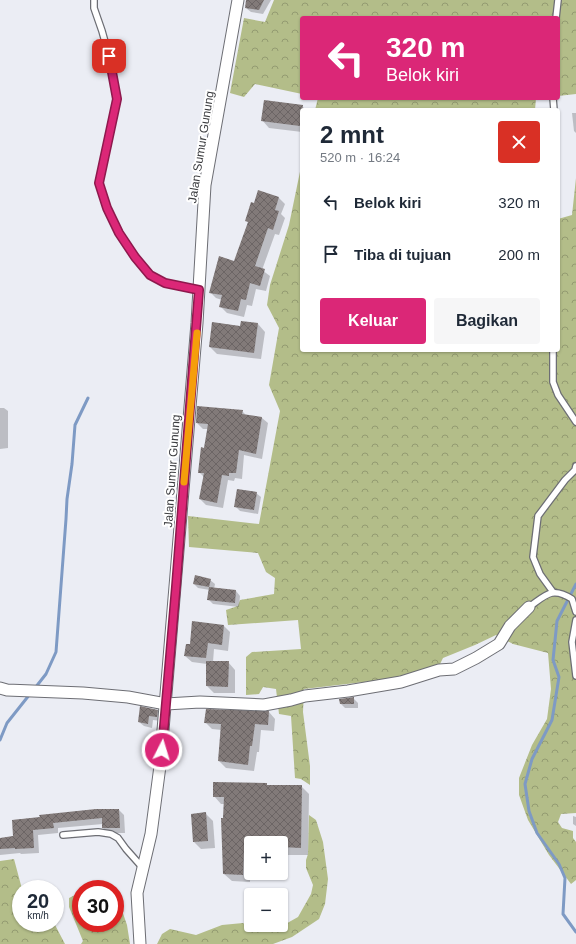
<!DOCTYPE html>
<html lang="id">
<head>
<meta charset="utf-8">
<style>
  body { margin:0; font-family:Helvetica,sans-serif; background:#f6f6f7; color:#1f2937; height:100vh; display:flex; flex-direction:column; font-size:15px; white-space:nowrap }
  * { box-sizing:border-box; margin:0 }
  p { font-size:13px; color:#747a83 }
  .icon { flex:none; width:22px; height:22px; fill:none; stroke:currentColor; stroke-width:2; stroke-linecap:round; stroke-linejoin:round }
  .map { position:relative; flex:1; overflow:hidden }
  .sheet { position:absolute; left:300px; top:108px; width:260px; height:244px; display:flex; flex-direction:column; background:#fff; border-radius:4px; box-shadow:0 1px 3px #0004 }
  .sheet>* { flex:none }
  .top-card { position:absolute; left:300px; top:16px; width:260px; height:84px; border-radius:4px; box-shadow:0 1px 3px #0004; background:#db2777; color:#fff; overflow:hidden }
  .controls { position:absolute; left:244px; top:836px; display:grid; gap:8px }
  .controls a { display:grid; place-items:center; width:44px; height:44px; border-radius:4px; background:#fff; box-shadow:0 1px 3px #0004; font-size:20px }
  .speed { position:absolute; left:12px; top:880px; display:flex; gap:8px; font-size:20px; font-weight:700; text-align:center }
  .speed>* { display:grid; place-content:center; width:52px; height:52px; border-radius:50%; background:#fff; box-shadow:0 1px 3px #0004; line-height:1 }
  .speed small { font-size:10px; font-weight:400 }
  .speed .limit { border:6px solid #d22; background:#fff; color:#111 }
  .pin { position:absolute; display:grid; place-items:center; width:34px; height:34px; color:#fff; margin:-17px; border-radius:8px; box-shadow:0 2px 6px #0006 }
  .me { position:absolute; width:44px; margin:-22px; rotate:5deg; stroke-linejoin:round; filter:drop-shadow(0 0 3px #0008) }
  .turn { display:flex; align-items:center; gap:14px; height:84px; padding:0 20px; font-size:18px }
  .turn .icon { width:52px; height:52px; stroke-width:2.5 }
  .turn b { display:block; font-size:28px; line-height:34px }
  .round { display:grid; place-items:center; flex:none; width:42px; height:42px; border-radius:4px; background:#f6f6f7 }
  .summary { display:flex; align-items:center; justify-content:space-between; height:68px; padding:0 20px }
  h1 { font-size:24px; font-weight:700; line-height:30px }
  .action { display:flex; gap:8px; margin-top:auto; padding:8px 20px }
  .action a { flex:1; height:46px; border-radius:4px; background:#db2777; color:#fff; font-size:16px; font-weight:700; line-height:46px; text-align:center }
  .action a+a { background:#f6f6f7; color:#1f2937 }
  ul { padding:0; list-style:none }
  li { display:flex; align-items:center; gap:12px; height:52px; padding:0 20px }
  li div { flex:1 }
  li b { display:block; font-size:15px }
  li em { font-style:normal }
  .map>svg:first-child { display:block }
</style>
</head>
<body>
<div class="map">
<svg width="576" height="944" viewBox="0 0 576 944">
  <defs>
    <pattern id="forest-crowns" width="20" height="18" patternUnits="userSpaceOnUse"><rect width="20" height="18" fill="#b3bd89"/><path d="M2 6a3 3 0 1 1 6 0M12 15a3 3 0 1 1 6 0" fill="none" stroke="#939b71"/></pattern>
    <pattern id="building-cross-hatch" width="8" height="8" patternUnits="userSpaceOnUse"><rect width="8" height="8" fill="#827a79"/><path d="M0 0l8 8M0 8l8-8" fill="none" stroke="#6c6565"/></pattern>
  </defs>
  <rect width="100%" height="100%" fill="#ebedf4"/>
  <!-- forest -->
  <g fill="url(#forest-crowns)">
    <polygon points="274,0 576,0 576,94 558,96 558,18 302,18 302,94 255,84 244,97 230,93 244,18 265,22"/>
    <polygon points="318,98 536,98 535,110 315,110"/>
    <polygon points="302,162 302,350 558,350 558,219 572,215 576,178 576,813 561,814 558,822 562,828 573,831 573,838 576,842 576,880 571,884 549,855 528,820 519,795 519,778 532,745 547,719 551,689 548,653 513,644 496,635 475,645 443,658 439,666 398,678 304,689 303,712 310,766 310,785 301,779 295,778 291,716 279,714 276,689 263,687 259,694 246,695 246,657 252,652 301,649 298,620 228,625 226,610 238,606 240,600 274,594 275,578 266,572 258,553 189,547 188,516 259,524 280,411 269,385 279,328 267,305 270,285 289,225"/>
    <polygon points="309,815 316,820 323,842 328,879 325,904 319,919 292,937 273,944 157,944 162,934 170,929 196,935 222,925 243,923 251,928 273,931 298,917 311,894 313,885 306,868 306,860 308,854"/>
    <polygon points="14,859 22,889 21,923 54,923 65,944 0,944 0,861"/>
    <polygon points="115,890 127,925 130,944 81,944 83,941 69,907 69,898 81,892 81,923 115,923"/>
  </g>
  <!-- shadow -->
  <g fill="#0003">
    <polygon points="247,0 271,0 263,14 251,12 246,8"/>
    <polygon points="302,106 306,110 302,110 302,132 269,128 262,120"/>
    <polygon points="572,113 576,113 576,133 574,131"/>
    <polygon points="279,198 285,204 281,214 285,218 279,235 275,234 262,270 270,276 266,291 256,289 252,306 247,305 244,317 227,313 221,307 222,300 216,298 210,292 235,262 249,223 247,221"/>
    <polygon points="242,322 258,324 265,332 261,359 217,354 210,347 241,327"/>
    <polygon points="0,408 4,408 8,411 8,448 0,449"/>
    <polygon points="242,411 247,416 262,418 268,423 262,459 244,455 242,479 235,478 234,481 228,480 223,508 206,505 200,499 204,477 199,472 208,429 203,429 197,423"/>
    <polygon points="256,493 261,497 258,514 240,511 235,506"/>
    <polygon points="210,580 215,584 214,589 236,591 240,596 239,607 213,604 209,600 210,590 198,588 194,584"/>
    <polygon points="224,626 230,632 228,651 214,649 213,662 228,662 235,670 235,693 214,693 207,686 207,664 192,662 185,656 190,645"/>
    <polygon points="353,698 358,703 358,708 345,708 341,704"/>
    <polygon points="157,711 162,715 161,721 153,720 152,728 144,726 139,722"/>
    <polygon points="269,712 275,719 274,731 261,730 259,752 257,752 254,771 226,768 219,761 222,730 212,729 205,722"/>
    <polygon points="266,784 268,786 301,786 309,794 308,855 288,855 281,847 281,843 251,843 250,882 232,881 224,874 224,804 221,804 214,796"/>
    <polygon points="119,810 124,815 125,833 109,833 103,828 103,824 58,828 58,833 38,835 39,853 21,854 20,853 0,855 0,839 14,837 13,820"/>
    <polygon points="205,813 213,821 215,848 201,849 194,842"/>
    <polygon points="573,816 576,817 576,826 573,824"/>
  </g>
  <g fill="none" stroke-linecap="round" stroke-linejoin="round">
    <!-- stream -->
    <g stroke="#7e9ac4" stroke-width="3">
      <polyline points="576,584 557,621 553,660 559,677 552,720 532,759 525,784 529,811 537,833 559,864 565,878 563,914 576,932"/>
      <polyline points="35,688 46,674 56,652 66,519 67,499 72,464 75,425 88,398"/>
      <polyline points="0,740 7,723 30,694"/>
    </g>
  </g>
  <!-- building -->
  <g fill="url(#building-cross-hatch)">
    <polygon points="246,0 264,0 259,10 245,8"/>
    <polygon points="264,100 303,105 300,126 261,121"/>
    <polygon points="258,190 279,197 275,210 279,211 273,230 268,228 255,266 265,269 260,286 250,283 246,300 241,299 238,311 219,307 222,295 209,293 219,256 234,261 248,222 245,221 251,202 254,203"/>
    <polygon points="241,321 258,323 254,353 209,347 212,322 240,326"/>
    <polygon points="197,406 243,410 242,414 262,417 256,454 239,450 236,473 229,473 229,476 222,475 217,503 199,499 204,473 198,473 201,447 204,448 208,424 196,423"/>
    <polygon points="237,489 257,492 254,510 234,507"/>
    <polygon points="195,575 211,579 209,587 193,584"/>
    <polygon points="209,587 236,590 235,603 207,600"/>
    <polygon points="192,621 224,625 222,645 208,643 206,658 184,656 186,644 190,644"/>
    <polygon points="206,661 229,661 228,687 206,686"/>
    <polygon points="354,697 354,704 340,704 339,699"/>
    <polygon points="140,706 158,710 157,717 149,716 148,724 138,722"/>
    <polygon points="206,709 269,711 268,725 255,724 252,746 250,746 248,765 218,761 221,724 204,723"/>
    <polygon points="213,782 267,783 267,785 302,785 301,848 281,847 280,837 265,836 265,843 251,843 251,849 244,849 243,875 223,874 221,818 223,818 224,797 213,797"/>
    <polygon points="96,809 119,809 120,828 102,828 102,818 53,823 54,828 33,830 34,848 15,849 15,848 0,849 0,838 13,836 12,820 40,817 39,815"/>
    <polygon points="206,812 208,841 193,842 191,814"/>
  </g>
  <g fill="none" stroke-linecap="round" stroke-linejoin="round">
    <!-- service casing -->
    <g stroke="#6d6e74" stroke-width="8">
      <g id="service">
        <polyline points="94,0 94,8 102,31 109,56 117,99 99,183 107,208 119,233 135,257 150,275 165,283 199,290"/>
        <polyline points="556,18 558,0"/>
        <polyline points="553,98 554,110"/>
        <polyline points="553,350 553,382 558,395 576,422"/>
        <polyline points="553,592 540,574 533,557 538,516 565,480 575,470 576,466"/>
        <path d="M529 607C546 595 552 586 572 599L576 612"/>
        <polyline points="576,620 572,642 576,676"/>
        <polyline points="63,835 98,832 111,834 118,838 126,849 142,867"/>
      </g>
    </g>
    <!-- minor casing -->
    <g stroke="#6d6e74" stroke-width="13">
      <g id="minor">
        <polyline points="0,688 7,690 83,693 128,697 166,704 200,702 264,705 291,700 305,696 348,691 401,682 439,670 454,669 476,658 499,644 510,626 529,607"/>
        <polyline points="140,944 137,893 151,834 160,766 197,323 205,185 238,0"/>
      </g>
    </g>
    <!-- service -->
    <use href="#service" stroke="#fff" stroke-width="5.5"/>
    <!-- minor -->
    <use href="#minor" stroke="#fff" stroke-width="11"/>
  </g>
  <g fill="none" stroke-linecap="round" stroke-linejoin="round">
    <!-- route casing -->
    <g stroke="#8e194d" stroke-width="10">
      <polyline id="route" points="109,56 117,99 99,183 107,208 119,233 135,257 150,275 165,283 199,290 176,587 162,750"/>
    </g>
    <!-- route -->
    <use href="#route" stroke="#db2777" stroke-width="7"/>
    <!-- slow -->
    <polyline stroke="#f59e0b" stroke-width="7" points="184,482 197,333"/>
  </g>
  <g text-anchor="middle" stroke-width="4" stroke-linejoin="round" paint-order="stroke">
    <!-- street labels -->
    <g font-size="12" fill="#3c3d40" stroke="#fff">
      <text transform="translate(201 147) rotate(-81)" y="4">Jalan Sumur Gunung</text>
      <text transform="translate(172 471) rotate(-86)" y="4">Jalan Sumur Gunung</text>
    </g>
  </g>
</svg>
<div class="controls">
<a>+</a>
<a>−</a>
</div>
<div class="speed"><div>20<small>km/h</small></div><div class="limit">30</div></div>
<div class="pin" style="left:109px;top:56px;background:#d93025"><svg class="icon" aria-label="arrive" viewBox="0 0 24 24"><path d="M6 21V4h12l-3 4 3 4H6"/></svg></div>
<svg class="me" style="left:162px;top:750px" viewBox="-20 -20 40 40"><circle r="17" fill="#db2777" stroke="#fff" stroke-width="3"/><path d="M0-11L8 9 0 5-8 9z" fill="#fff"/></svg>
<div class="top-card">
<div class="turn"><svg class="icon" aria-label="left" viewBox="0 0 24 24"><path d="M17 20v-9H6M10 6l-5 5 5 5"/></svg><div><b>320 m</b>Belok kiri</div></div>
</div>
<section class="sheet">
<div class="summary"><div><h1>2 mnt</h1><p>520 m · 16:24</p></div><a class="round" style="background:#d93025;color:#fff"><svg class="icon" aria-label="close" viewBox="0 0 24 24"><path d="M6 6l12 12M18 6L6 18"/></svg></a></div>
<ul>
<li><svg class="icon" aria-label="left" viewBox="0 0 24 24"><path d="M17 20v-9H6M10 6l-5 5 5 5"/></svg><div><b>Belok kiri</b></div><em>320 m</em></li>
<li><svg class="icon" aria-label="arrive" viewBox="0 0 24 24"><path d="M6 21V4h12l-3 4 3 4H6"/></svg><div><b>Tiba di tujuan</b></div><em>200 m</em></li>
</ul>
<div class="action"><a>Keluar</a><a>Bagikan</a></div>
</section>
</div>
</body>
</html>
